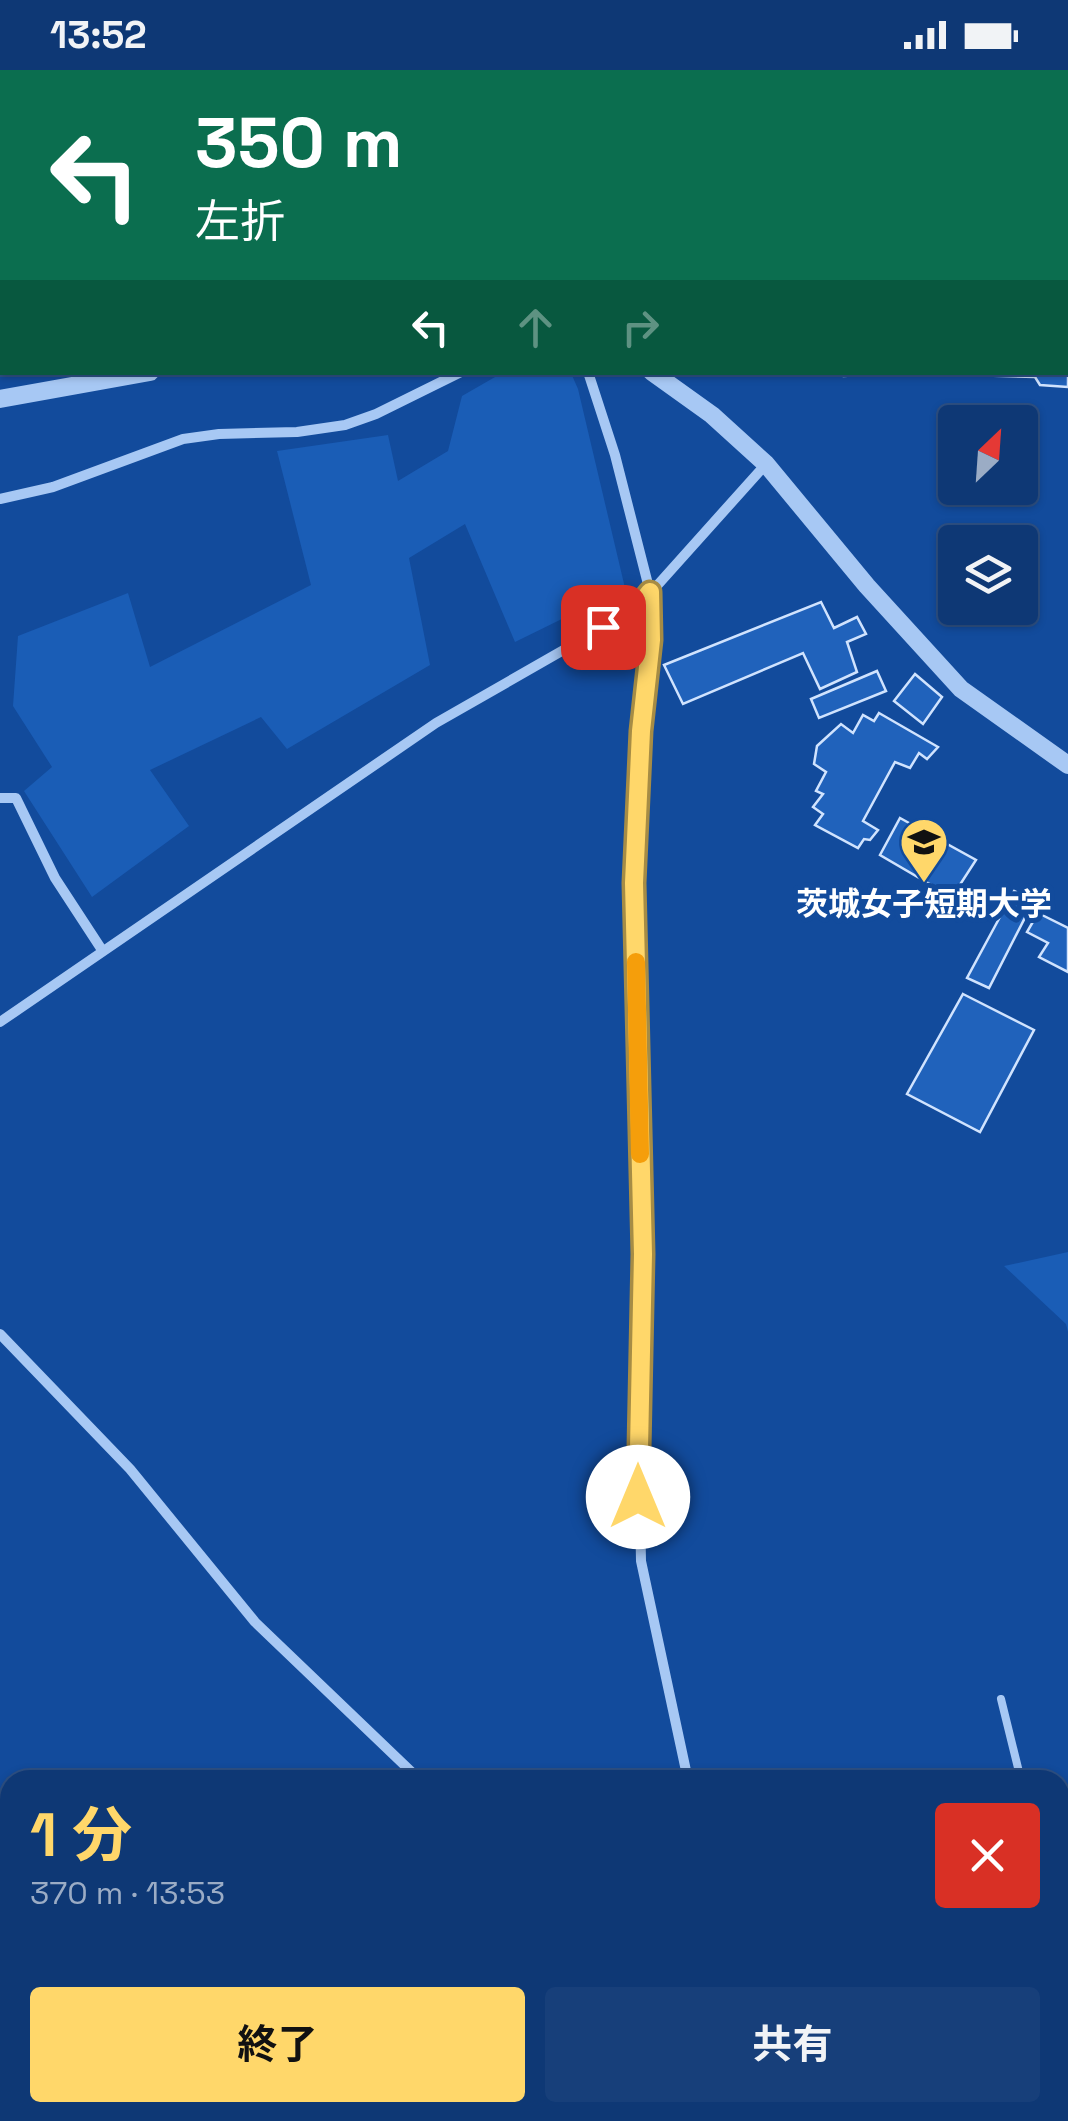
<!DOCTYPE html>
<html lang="ja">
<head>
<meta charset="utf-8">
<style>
  body { margin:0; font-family:"Space Grotesk","Noto Sans JP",sans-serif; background:#173f7a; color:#f1f3f6; height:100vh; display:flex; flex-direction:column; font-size:38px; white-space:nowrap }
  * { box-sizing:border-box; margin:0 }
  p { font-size:32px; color:#9bacc5 }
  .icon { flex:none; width:55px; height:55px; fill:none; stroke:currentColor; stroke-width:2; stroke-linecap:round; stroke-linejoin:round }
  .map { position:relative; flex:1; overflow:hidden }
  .sheet { position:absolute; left:0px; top:1700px; width:1070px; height:352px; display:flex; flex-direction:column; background:#0e3875; border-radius:30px 30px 0 0; box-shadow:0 2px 8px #0004,0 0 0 2px #2e5287 }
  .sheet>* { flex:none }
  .hud { position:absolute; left:0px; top:0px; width:1070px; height:305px; box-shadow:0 2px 8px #0004,0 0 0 2px #2e5287; background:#0b6e4f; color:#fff; overflow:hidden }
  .needle { width:65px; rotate:25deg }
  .fabs { position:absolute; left:938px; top:335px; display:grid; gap:20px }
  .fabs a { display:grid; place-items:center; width:100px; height:100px; border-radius:10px; background:#0e3875; box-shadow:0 2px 8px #0004,0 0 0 2px #2e5287; font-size:50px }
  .pin { position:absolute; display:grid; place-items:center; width:85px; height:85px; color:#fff; margin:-42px; border-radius:20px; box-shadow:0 5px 15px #0006 }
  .me { position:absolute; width:110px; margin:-55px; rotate:0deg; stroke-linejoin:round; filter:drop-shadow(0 0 8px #0008) }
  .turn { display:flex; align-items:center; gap:35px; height:210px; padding:0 30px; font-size:45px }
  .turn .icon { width:130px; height:130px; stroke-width:2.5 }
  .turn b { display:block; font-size:70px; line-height:85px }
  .lanes { display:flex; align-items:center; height:95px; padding:0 30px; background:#0003; justify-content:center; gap:50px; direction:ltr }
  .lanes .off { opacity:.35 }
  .round { display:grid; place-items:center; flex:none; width:105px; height:105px; border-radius:10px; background:#173f7a }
  .overview { display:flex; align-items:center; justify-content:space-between; height:170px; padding:0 30px }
  h1 { font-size:60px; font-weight:700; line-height:75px; color:#ffd76a }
  .action { display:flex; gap:20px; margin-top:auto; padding:20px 30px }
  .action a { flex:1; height:115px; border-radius:10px; background:#ffd76a; color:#111; font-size:40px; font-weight:700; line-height:115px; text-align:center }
  .action a+a { background:#173f7a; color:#f1f3f6 }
  .status { display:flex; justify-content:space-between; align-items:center; height:70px; padding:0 50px; background:#0e3875; direction:ltr }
  .status svg { height:28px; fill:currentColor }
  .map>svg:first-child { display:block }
</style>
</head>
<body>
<div class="status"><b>13:52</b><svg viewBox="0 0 49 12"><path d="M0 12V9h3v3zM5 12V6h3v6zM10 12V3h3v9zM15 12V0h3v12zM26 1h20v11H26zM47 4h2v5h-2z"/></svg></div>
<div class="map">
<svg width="1068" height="2051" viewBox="0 0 1068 2051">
  <rect width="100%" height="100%" fill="#124b9c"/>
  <!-- green -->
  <g fill="#1a5db6">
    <polygon points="502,303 571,303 578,319 625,518 515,572 465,454 409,488 430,595 287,679 261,647 150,700 189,756 92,827 24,721 52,697 13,636 18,566 128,523 150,597 311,515 277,381 388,365 398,411 448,381 462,326"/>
    <polygon points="1068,1182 1068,1262 1066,1254 1004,1196"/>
  </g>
  <!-- building -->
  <g fill="#2062bb" stroke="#d0e3fe" stroke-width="2.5">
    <polygon points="1068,265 1068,317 1040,315 1035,307 903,303 844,306 844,302 1068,302"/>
    <polygon points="821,532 834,558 857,547 866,564 847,572 857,602 820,619 803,583 683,634 664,595"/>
    <polygon points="877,601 886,621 819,648 811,629"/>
    <polygon points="915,604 942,627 923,654 894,631"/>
    <polygon points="879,643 938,677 927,689 919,683 910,698 895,692 863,751 878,760 870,770 864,769 858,778 815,755 823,744 813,737 823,724 816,721 826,702 814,694 817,676 841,654 853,663 863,645 874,651"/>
    <polygon points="900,748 976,790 952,827 880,785"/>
    <polygon points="1014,821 1034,830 989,918 967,908"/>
    <polygon points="1038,843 1068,858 1068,902 1039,887 1048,873 1027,862"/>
    <polygon points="963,924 1034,960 980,1062 907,1024"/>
  </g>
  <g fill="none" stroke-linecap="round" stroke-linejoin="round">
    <!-- service -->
    <polyline stroke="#a7c8f4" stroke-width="8" points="1001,1629 1021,1710"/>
    <!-- minor -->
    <g stroke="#a7c8f4" stroke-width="10">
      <polyline points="550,0 550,2"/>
      <polyline points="588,302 615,385 650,522 651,570 641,661 634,813 643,1185 638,1339 641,1491 688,1710"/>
      <polyline points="0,429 53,417 183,369 219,364 297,362 345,355 376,344 461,302"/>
      <polyline points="0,728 16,728 55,808 102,880"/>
      <polyline points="0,952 436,653 637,538 766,394"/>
      <polyline points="0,1264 130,1399 255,1552 420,1710"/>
      <polyline points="1060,1795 1068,1792"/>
      <polyline points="958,2042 973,2051"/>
      <polyline points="632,2051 643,2042"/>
      <polyline points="732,2051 733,2042"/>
    </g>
    <!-- tertiary -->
    <g stroke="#a7c8f4" stroke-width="18">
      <polyline points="1068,82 1068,79"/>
      <polyline points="652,302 712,345 766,394 867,516 961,619 1068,695"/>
      <polyline points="0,329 150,302"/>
    </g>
  </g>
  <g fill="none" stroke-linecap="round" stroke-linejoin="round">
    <!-- route casing -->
    <g stroke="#a68c45" stroke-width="25">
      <polyline id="route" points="603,557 637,538 650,522 651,570 641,661 634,813 643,1184 638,1427"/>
    </g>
    <!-- route -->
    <use href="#route" stroke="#ffd76a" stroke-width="18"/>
    <!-- slow -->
    <polyline stroke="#f59e0b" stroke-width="18" points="636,892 640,1084"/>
  </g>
  <!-- icons -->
  <defs>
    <g id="university-pin" transform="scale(2.5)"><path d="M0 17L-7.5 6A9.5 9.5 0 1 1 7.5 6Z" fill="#ffd76a" stroke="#124b9c"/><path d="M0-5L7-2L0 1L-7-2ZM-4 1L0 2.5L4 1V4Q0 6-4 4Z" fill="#111"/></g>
  </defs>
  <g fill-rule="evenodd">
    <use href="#university-pin" x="924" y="772"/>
  </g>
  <g text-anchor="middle" stroke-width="10" stroke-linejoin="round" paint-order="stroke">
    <!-- poi labels -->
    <g font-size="32" font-weight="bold" fill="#fff" stroke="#124b9c">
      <text x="924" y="845">茨城女子短期大学</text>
    </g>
  </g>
</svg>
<div class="fabs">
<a><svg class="needle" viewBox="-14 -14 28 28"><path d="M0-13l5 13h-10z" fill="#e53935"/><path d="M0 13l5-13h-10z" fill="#9bacc5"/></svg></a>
<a><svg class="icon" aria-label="layers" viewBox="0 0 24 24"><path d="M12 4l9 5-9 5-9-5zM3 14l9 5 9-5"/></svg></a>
</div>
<div class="pin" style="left:603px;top:557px;background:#d93025"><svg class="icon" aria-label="arrive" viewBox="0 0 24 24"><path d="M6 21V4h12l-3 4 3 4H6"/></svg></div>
<svg class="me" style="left:638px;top:1427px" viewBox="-20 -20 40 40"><circle r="19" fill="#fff"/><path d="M0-13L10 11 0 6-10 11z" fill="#ffd76a"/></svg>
<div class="hud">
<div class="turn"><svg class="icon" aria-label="left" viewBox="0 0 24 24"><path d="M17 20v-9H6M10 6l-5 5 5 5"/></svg><div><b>350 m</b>左折</div></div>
<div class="lanes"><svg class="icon" aria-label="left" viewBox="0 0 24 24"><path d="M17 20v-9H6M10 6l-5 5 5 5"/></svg><svg class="icon off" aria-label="ahead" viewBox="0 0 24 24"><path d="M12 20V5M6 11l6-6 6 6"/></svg><svg class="icon off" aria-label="right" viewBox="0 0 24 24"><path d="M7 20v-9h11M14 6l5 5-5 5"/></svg></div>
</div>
<section class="sheet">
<div class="overview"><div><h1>1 分</h1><p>370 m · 13:53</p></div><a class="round" style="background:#d93025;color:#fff"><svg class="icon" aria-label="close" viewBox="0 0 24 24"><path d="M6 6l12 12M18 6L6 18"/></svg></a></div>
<div class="action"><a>終了</a><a>共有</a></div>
</section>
</div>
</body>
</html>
